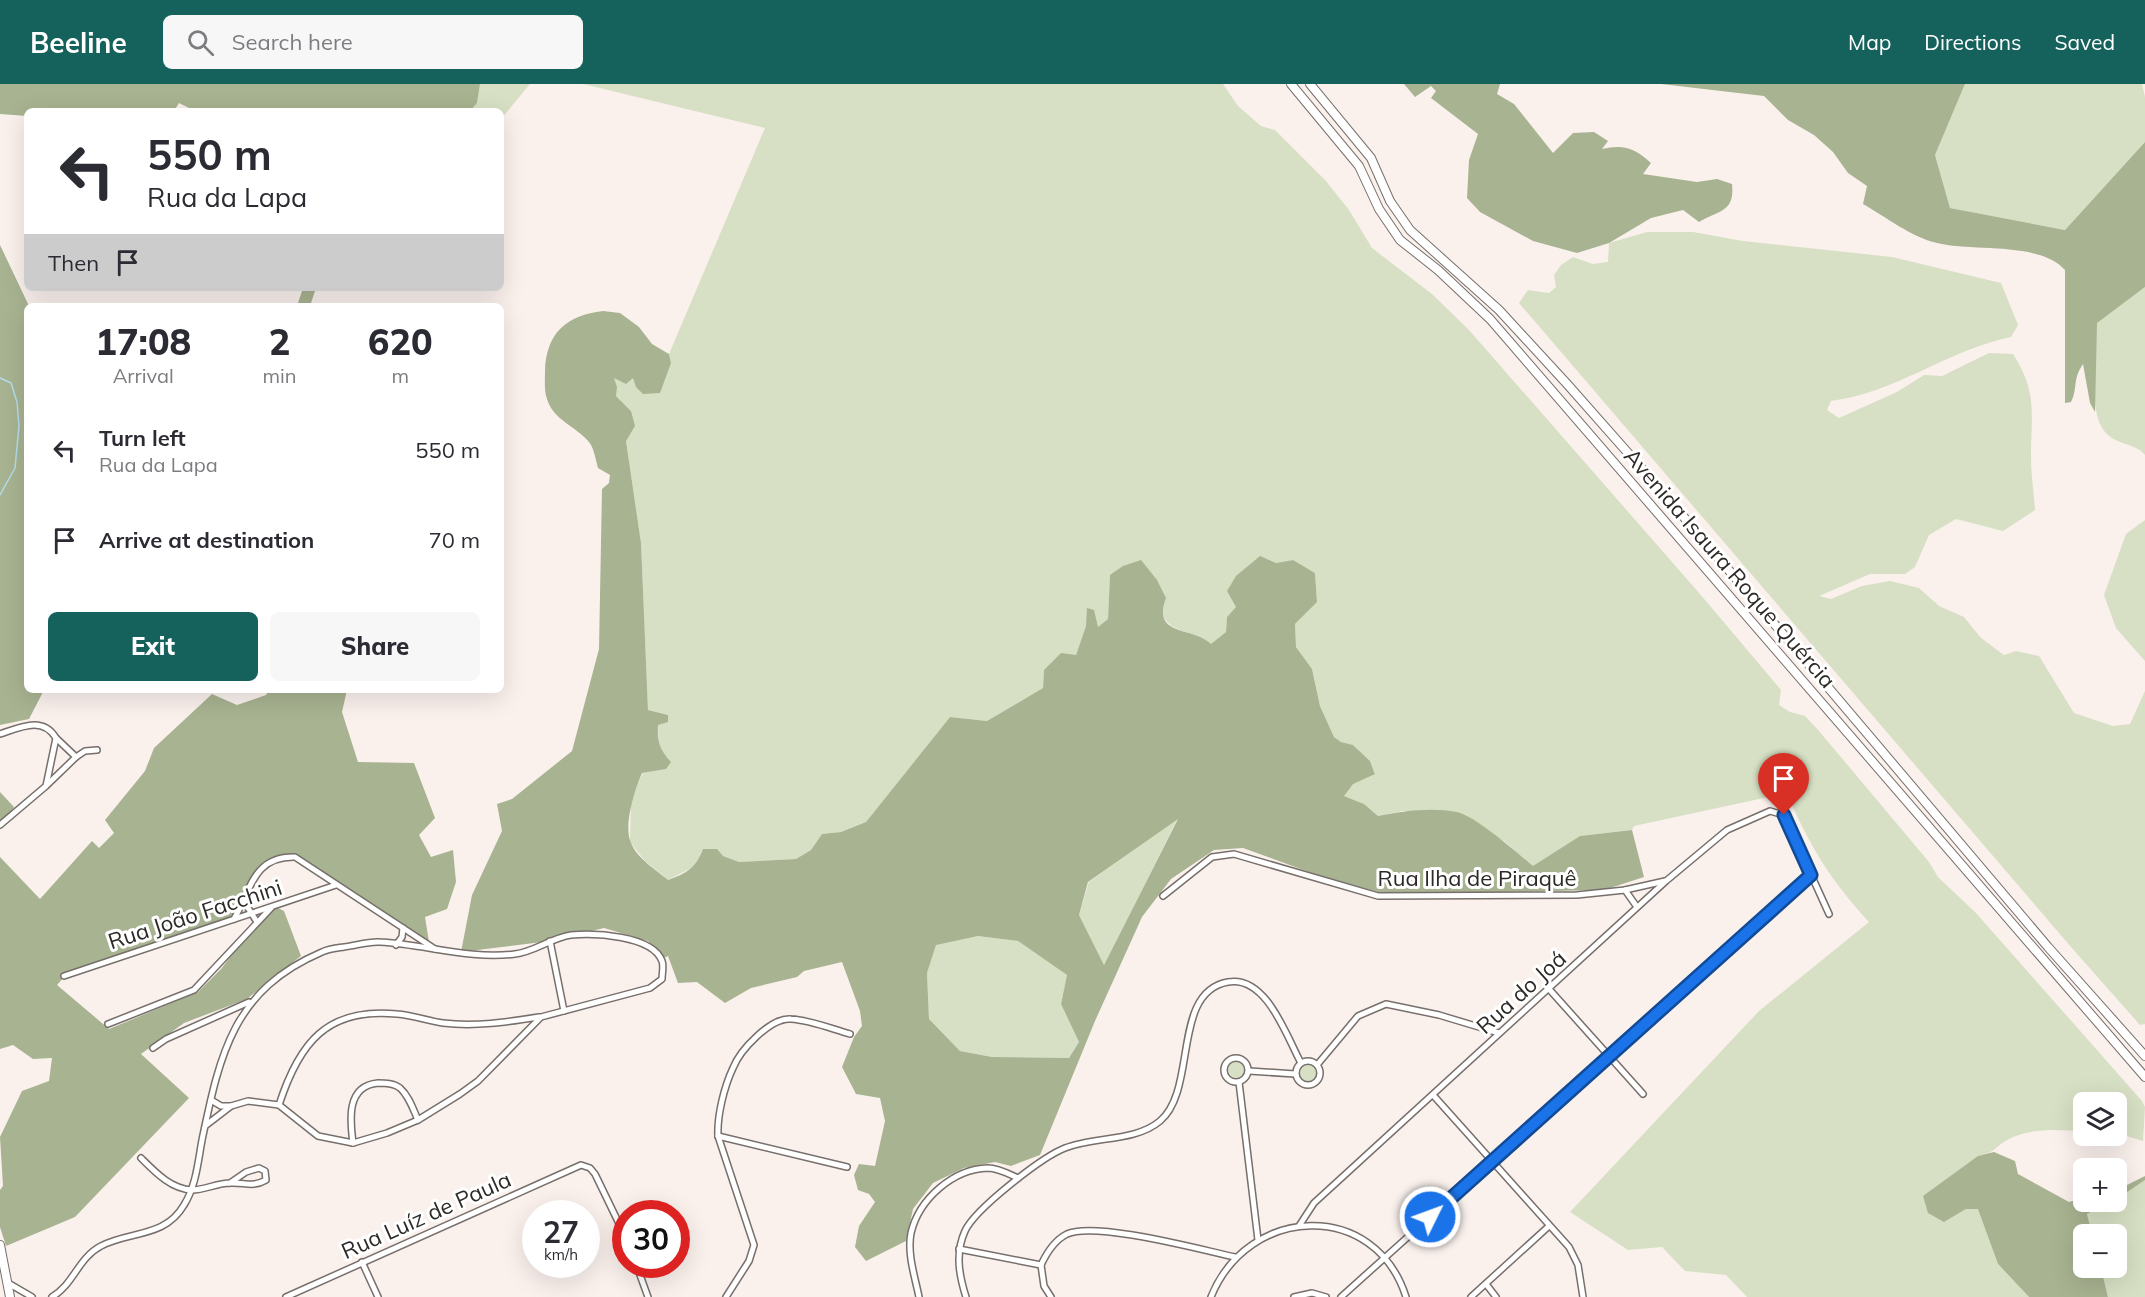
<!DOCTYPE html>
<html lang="en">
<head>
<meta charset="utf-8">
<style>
  body { margin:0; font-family:Mulish,sans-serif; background:#f7f7f7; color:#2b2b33; height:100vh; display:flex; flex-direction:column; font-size:22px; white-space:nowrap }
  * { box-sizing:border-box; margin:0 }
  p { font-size:20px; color:#7c7c81 }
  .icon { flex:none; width:33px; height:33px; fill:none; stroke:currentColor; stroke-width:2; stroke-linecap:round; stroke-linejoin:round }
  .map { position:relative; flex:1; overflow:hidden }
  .details { position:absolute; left:24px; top:219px; width:480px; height:390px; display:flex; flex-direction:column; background:#fff; border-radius:9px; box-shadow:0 6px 24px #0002 }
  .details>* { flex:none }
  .guide { position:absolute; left:24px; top:24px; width:480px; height:183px; border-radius:9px; box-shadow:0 6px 24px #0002; background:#fff; color:#2b2b33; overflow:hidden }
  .fabs { position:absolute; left:2073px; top:1008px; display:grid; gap:12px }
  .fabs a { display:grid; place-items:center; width:54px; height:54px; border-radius:9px; background:#fff; box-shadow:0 6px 24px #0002; font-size:30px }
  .speed { position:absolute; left:522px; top:1116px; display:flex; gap:12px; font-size:30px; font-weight:700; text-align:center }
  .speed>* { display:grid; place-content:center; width:78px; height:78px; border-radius:50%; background:#fff; box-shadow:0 6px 24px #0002; line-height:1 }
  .speed small { font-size:15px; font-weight:400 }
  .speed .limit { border:9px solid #d22; background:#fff; color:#111 }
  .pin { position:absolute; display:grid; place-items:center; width:51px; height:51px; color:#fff; margin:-62px -26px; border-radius:50% 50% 50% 0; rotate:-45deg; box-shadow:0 0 6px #0007 }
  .pin .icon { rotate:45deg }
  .me { position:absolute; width:66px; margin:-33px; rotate:48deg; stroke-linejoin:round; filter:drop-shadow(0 0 4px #0008) }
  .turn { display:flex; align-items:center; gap:21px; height:126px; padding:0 24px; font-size:27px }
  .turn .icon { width:78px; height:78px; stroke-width:2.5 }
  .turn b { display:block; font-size:42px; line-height:51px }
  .then { display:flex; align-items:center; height:57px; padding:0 24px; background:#0003; gap:12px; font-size:22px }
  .eta { display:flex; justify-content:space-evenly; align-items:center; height:102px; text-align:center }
  .eta b { font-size:36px; font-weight:800; line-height:42px }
  .action { display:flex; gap:12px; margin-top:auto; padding:12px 24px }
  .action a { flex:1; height:69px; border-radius:9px; background:#15625d; color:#fff; font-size:24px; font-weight:800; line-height:69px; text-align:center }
  .action a+a { background:#f7f7f7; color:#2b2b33 }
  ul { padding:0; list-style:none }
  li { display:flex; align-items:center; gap:18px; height:90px; padding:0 24px }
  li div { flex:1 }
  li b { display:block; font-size:22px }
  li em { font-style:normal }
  header { display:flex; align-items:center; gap:36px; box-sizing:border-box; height:84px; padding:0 30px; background:#15625d; color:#fff }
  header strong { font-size:28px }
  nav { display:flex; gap:33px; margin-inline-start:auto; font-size:21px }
  .search { width:420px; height:54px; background:#f7f7f7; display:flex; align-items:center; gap:15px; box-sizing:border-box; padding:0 21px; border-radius:9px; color:#7c7c81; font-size:22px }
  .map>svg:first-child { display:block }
</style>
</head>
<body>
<header>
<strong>Beeline</strong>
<div class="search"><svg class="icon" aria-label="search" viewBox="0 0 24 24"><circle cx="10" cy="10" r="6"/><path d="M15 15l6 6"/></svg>Search here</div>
<nav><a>Map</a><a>Directions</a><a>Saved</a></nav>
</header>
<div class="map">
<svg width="2145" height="1213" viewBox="0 0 2145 1213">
  <rect width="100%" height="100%" fill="#faf1ed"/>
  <!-- green -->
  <g fill="#d7e0c4">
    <polygon points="480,0 530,0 501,35 501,27 470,27 477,19"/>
    <path d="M583 0H1223L1238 22 1261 42 1275 46 1326 97 1349 126 1372 164 1432 210 1469 246 1700 510 1781 606 1779 621 1790 628 1805 632 1819 647 1929 778 1938 793 1976 829 2142 1017 2145 1023 2143 1057 2117 1049 2116 1018H2084L2083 1048C2060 1045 2028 1044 2007 1056 1994 1064 1996 1068 1978 1072L1944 1138 1966 1125H1979L1998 1180 2029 1213H1747L1726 1191 1685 1187 1662 1163 1628 1166 1570 1128 1759 927 1869 838C1828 793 1810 762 1785 706L1782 710 1634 742 1632 746 1580 752 1533 783 1504 757 1403 727 1378 732 1364 720 1344 712 1352 700 1375 689 1370 677 1353 661 1341 658 1334 653 1320 622 1312 585 1296 563 1295 540 1317 517 1315 489 1293 476 1276 479 1227 533 1226 548 1211 561C1195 544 1169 552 1161 527L1110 491 1108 535 1098 543 1086 542 1076 571 1044 586 1043 604 987 637 950 633 866 738 841 748 822 750 811 766 796 775 739 778 723 772 697 781 668 796 645 777 630 758 631 714 643 689 665 685 659 665 658 641 668 631 648 626 641 459 626 357 631 327 616 312 614 293 633 294 671 279 669 270 765 44Z"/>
    <polygon points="1965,0 2142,0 2145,13 2145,58 2065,146 1950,124 1935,71"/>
    <path d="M1647 148H1693L1743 157 1892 173 2001 199 2018 241 2011 253C1948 266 1895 309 1831 317L1827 326 1839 334 1897 308 1924 291 1942 292 1989 269 2013 270C2038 309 2031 330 2031 374 2031 391 2034 409 2035 426L2003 447 1956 435 1929 451 1915 483 1905 490H1870L1819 512 1831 515 1862 502 1890 497 1919 504 1939 522 1964 533 1981 554 2004 571 2016 567 2039 572 2074 629 2113 642 2130 640 2145 607V940L2140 941 2071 863 1519 219 1528 206 1549 209 1556 203 1554 191 1561 181 1573 173 1593 180 1608 178 1609 159Z"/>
    <path d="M2145 203V371C2136 359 2116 361 2105 348 2087 327 2096 267 2096 239Z"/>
    <polygon points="2145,436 2145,577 2116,544 2104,511 2126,450"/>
    <polygon points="1178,734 1104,881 1079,831 1089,798"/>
    <polygon points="978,852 1018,857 1067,891 1061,920 1079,958 1069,974 992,973 960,967 929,935 927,889 936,860"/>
    <circle cx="1237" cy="985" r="9"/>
    <circle cx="1308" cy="989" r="9"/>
    <polygon points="2145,1096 2145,1213 2108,1213 2101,1184 2116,1184 2116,1150 2092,1150 2087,1130 2116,1118 2117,1115"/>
  </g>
  <!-- forest -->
  <g fill="#a8b391" fill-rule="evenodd">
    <polygon points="0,0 480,0 477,19 470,27 195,27 179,19 174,27 27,27 27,32 0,30"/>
    <path d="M1404 0H1500L1497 10 1514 20 1553 69 1573 49 1594 48 1608 57 1602 65C1624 60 1635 64 1651 79L1643 90 1697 98 1717 95 1732 100C1735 128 1720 126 1699 138L1683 126 1651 134 1609 159 1577 169 1533 157 1480 128 1467 114 1469 76 1478 50 1431 14 1436 7 1431 2 1415 13Z"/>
    <path d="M1661 0H1965L1935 71 1950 124 2065 146 2145 58V203L2097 239 2095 328 2090 319 2083 280C2072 296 2078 305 2071 318L2065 319V186C2039 157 1973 168 1937 159 1911 153 1886 133 1863 120L1867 102 1848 89 1833 68 1814 51 1788 36 1764 12Z"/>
    <polygon points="0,161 29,222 27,222 27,606 44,606 29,635 0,641"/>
    <polygon points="303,204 316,204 310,222 297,222"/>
    <path d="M603 227 620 229 639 243 652 260 669 270 671 279 660 309 643 310 636 303 633 294 626 300 614 294 617 303 616 312 631 327 635 342 626 357 641 459 648 626 668 631V638L658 641C657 658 660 666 671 678L666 685 642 689C635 705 623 742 631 759 637 774 656 786 668 796 687 789 696 784 703 765H717L723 772 739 778 796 775 811 766 822 750 841 748 866 738 950 633 987 637 1043 604 1044 586 1061 569 1076 571 1086 542 1087 524 1094 526 1098 543 1108 535 1110 491 1123 482 1141 476 1157 496 1166 514C1151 553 1193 542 1211 560L1226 548 1227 533 1236 523 1227 507 1236 492 1260 472 1276 479 1293 476 1315 489 1317 518 1295 540 1296 563 1312 585 1320 622 1334 653 1341 658 1353 661 1370 677 1375 690 1353 700 1344 712 1364 720 1378 732C1402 727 1432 723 1457 728 1477 733 1516 768 1533 782L1580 752 1632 746 1644 793 1604 806 1385 810 1317 791 1243 764 1214 766 1171 795 1142 833 1095 937 1040 1071 1011 1082 995 1078 964 1084 933 1099 913 1125 906 1157 866 1177 855 1163 859 1142 875 1118 869 1110 858 1106 854 1091 859 1080 875 1082 885 1037 880 1014 856 1010 842 983 854 953 862 942 860 927 842 878 804 887 797 893 751 904 725 919 697 898 678 899 668 872 664 874 648 857 604 844 550 857 461 868 472 811 502 747 497 720 512 715 572 667 599 565 602 405 609 399 610 391 598 384C596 377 594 364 589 358 577 343 553 336 547 315 544 307 545 296 545 287 546 249 567 231 603 227ZM1178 735 1104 881 1079 831 1088 798ZM978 852 1018 857 1067 891 1061 920 1079 958 1069 974 992 973 960 967 929 935 927 889 936 861Z"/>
    <polygon points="269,606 347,606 342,628 358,678 414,679 435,734 419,751 431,773 453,766 456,798 447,825 425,833 429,858 295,773 273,775 253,795 234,835 65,892 57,901 109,945 198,908 221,885 257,838 274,822 284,827 301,872 247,915 184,939 141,970 189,1014 75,1133 6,1162 0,1143 0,1106 3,1102 0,1053 22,1007 49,997 52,974 33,975 13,961 0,965 0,773 40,815 92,757 99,764 114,749 105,736 145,687 154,664 212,610 237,621 266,611"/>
    <polygon points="0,708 14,723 0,745"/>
    <polygon points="1994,1068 2015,1077 2018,1090 2069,1118 2083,1114 2084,1118 2111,1118 2087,1130 2092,1150 2084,1150 2084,1184 2101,1184 2108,1213 2029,1213 1998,1180 1978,1125 1966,1125 1944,1138 1928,1129 1923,1112 1978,1072"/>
    <polygon points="2145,1092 2145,1096 2117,1115 2117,1106"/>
  </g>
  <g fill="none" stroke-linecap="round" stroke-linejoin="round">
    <!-- stream -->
    <polyline stroke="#b3ddeb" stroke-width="1.5" points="0,294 11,299 17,318 19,342 15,384 0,411"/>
    <!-- street casing -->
    <g stroke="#776f6b" stroke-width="8">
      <g id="street">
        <path d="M0 650C21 643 43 632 56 654L46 702 0 741"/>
        <polyline points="76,673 85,667 97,666"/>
        <polyline points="47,701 76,673 56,654"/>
        <polyline points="1625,806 1637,823"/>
        <polyline points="1163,812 1212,773 1234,770 1378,812 1577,811 1625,806 1665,797"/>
        <polyline points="243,816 257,838"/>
        <path d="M234 835C251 806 253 772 295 773L435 865"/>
        <polyline points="550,857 564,927"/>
        <polyline points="396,861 402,853 403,844"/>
        <polyline points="64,892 336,801"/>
        <polyline points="1549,905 1643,1010"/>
        <polyline points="108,940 194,906 271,824"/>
        <polyline points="153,964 166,955 249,918"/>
        <circle cx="1236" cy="986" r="12"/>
        <circle cx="1308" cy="989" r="12"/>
        <polyline points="1317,981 1358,932 1386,920 1439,931 1499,949"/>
        <polyline points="1249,987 1295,990"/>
        <polyline points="1239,998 1258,1156"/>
        <polyline points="1433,1011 1569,1163 1578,1181 1583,1213"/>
        <polyline points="211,1016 221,1022 231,1022"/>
        <path d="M279 1021C299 959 327 923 397 930 413 931 427 937 443 939 475 943 507 938 539 933"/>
        <polyline points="718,1052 847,1083"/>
        <path d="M353 1059C350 1036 346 1002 378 999 385 999 394 999 400 1004 409 1012 413 1025 418 1036"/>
        <path d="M141 1074C155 1088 171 1105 192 1106 205 1106 217 1099 230 1099 245 1098 252 1104 266 1096L265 1087 259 1084 246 1088 230 1099"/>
        <polyline points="1299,1142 1314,1119 1666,797 1727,746 1770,727 1784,731 1829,830"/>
        <polyline points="959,1165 1041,1181"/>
        <polyline points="362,1178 378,1213"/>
        <polyline points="636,1180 648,1213"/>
        <path d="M1041 1181C1047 1168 1055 1156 1067 1150 1095 1137 1202 1166 1235 1173"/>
        <polyline points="1041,1181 1044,1202 1051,1213"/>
        <polyline points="8,1199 32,1213"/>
        <polyline points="1486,1200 1496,1213"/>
        <path d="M52 1213C74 1200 78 1174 101 1162 129 1147 165 1154 184 1121 196 1102 198 1078 202 1056 220 970 233 906 322 868 328 865 337 864 344 863 355 862 368 857 380 858 424 860 470 876 515 870 534 868 551 854 571 851 594 849 652 851 662 877 664 882 662 890 662 895L650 904 541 933 478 997 460 1010 418 1036 387 1049 353 1059 318 1052 279 1021 248 1017 231 1022 205 1042"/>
        <polyline points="286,1213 581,1081 590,1084 595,1090 626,1154"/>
        <path d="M726 1213 749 1177 754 1161 718 1052C717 1032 724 1003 733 984 740 966 771 933 791 935 810 936 832 945 850 950"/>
        <path d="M919 1213C915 1193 907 1170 911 1149 919 1115 953 1085 988 1084 998 1084 1009 1090 1018 1094"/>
        <path d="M966 1213C959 1191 955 1169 965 1147 975 1125 1042 1073 1065 1064 1095 1052 1135 1058 1160 1037 1198 1005 1171 908 1228 898 1266 891 1286 951 1301 979"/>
        <path d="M1211 1213C1248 1121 1375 1115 1406 1213"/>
        <polyline points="1294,1213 1312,1209 1326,1213"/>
        <polyline points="1341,1213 1811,791"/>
        <polyline points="1471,1213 1549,1142"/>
      </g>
    </g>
    <!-- secondary casing -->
    <g stroke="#776f6b" stroke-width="10">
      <g id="secondary">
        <polyline points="1291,0 1359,82 1379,125 1400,156 1438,186 1490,235 2145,993"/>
        <polyline points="1310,0 1371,74 1390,117 1410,146 1499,226 1568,301 1666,412 2048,863 2145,972"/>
        <polyline points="0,1161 10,1213"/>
      </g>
    </g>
    <!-- street -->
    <use href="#street" stroke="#fff" stroke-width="5"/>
    <!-- secondary -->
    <use href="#secondary" stroke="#fff" stroke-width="8"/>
  </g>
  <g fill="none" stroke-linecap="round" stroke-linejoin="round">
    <!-- route casing -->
    <g stroke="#114b97" stroke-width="15">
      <polyline id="route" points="1430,1133 1811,791 1784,731"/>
    </g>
    <!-- route -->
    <use href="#route" stroke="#1a73e8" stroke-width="10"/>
  </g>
  <g text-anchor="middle" stroke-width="6" stroke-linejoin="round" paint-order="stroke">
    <!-- street labels -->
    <g font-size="22" fill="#2c2927" stroke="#fff">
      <text transform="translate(1730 484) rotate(49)" y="8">Avenida Isaura Roque Quércia</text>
      <text x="1477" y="802">Rua Ilha de Piraquê</text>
      <text transform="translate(195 830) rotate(-18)" y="8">Rua João Facchini</text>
      <text transform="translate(1521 908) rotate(-42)" y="8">Rua do Joá</text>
      <text transform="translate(426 1131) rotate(-24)" y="8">Rua Luíz de Paula</text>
    </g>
  </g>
</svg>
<div class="fabs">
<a><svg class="icon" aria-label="layers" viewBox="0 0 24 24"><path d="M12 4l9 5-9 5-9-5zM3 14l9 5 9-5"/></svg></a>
<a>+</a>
<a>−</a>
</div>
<div class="speed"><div>27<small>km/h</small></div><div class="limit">30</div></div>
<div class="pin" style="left:1784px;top:731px;background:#d93025"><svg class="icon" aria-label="arrive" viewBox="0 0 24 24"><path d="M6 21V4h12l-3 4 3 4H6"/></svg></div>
<svg class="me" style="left:1430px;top:1133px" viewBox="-20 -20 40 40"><circle r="17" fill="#1a73e8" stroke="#fff" stroke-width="3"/><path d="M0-11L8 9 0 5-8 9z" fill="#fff"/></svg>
<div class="guide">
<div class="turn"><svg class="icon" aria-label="left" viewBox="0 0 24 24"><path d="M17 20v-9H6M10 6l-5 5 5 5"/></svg><div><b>550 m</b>Rua da Lapa</div></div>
<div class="then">Then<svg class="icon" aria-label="arrive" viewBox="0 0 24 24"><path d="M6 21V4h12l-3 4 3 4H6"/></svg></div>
</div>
<section class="details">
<div class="eta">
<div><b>17:08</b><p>Arrival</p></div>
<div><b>2</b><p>min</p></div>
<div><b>620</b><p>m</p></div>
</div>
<ul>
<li><svg class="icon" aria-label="left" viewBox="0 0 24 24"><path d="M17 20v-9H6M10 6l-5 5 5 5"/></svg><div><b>Turn left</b><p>Rua da Lapa</p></div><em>550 m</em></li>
<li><svg class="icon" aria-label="arrive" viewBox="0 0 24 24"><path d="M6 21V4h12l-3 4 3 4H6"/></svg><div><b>Arrive at destination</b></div><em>70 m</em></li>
</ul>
<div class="action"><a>Exit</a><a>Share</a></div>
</section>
</div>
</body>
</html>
